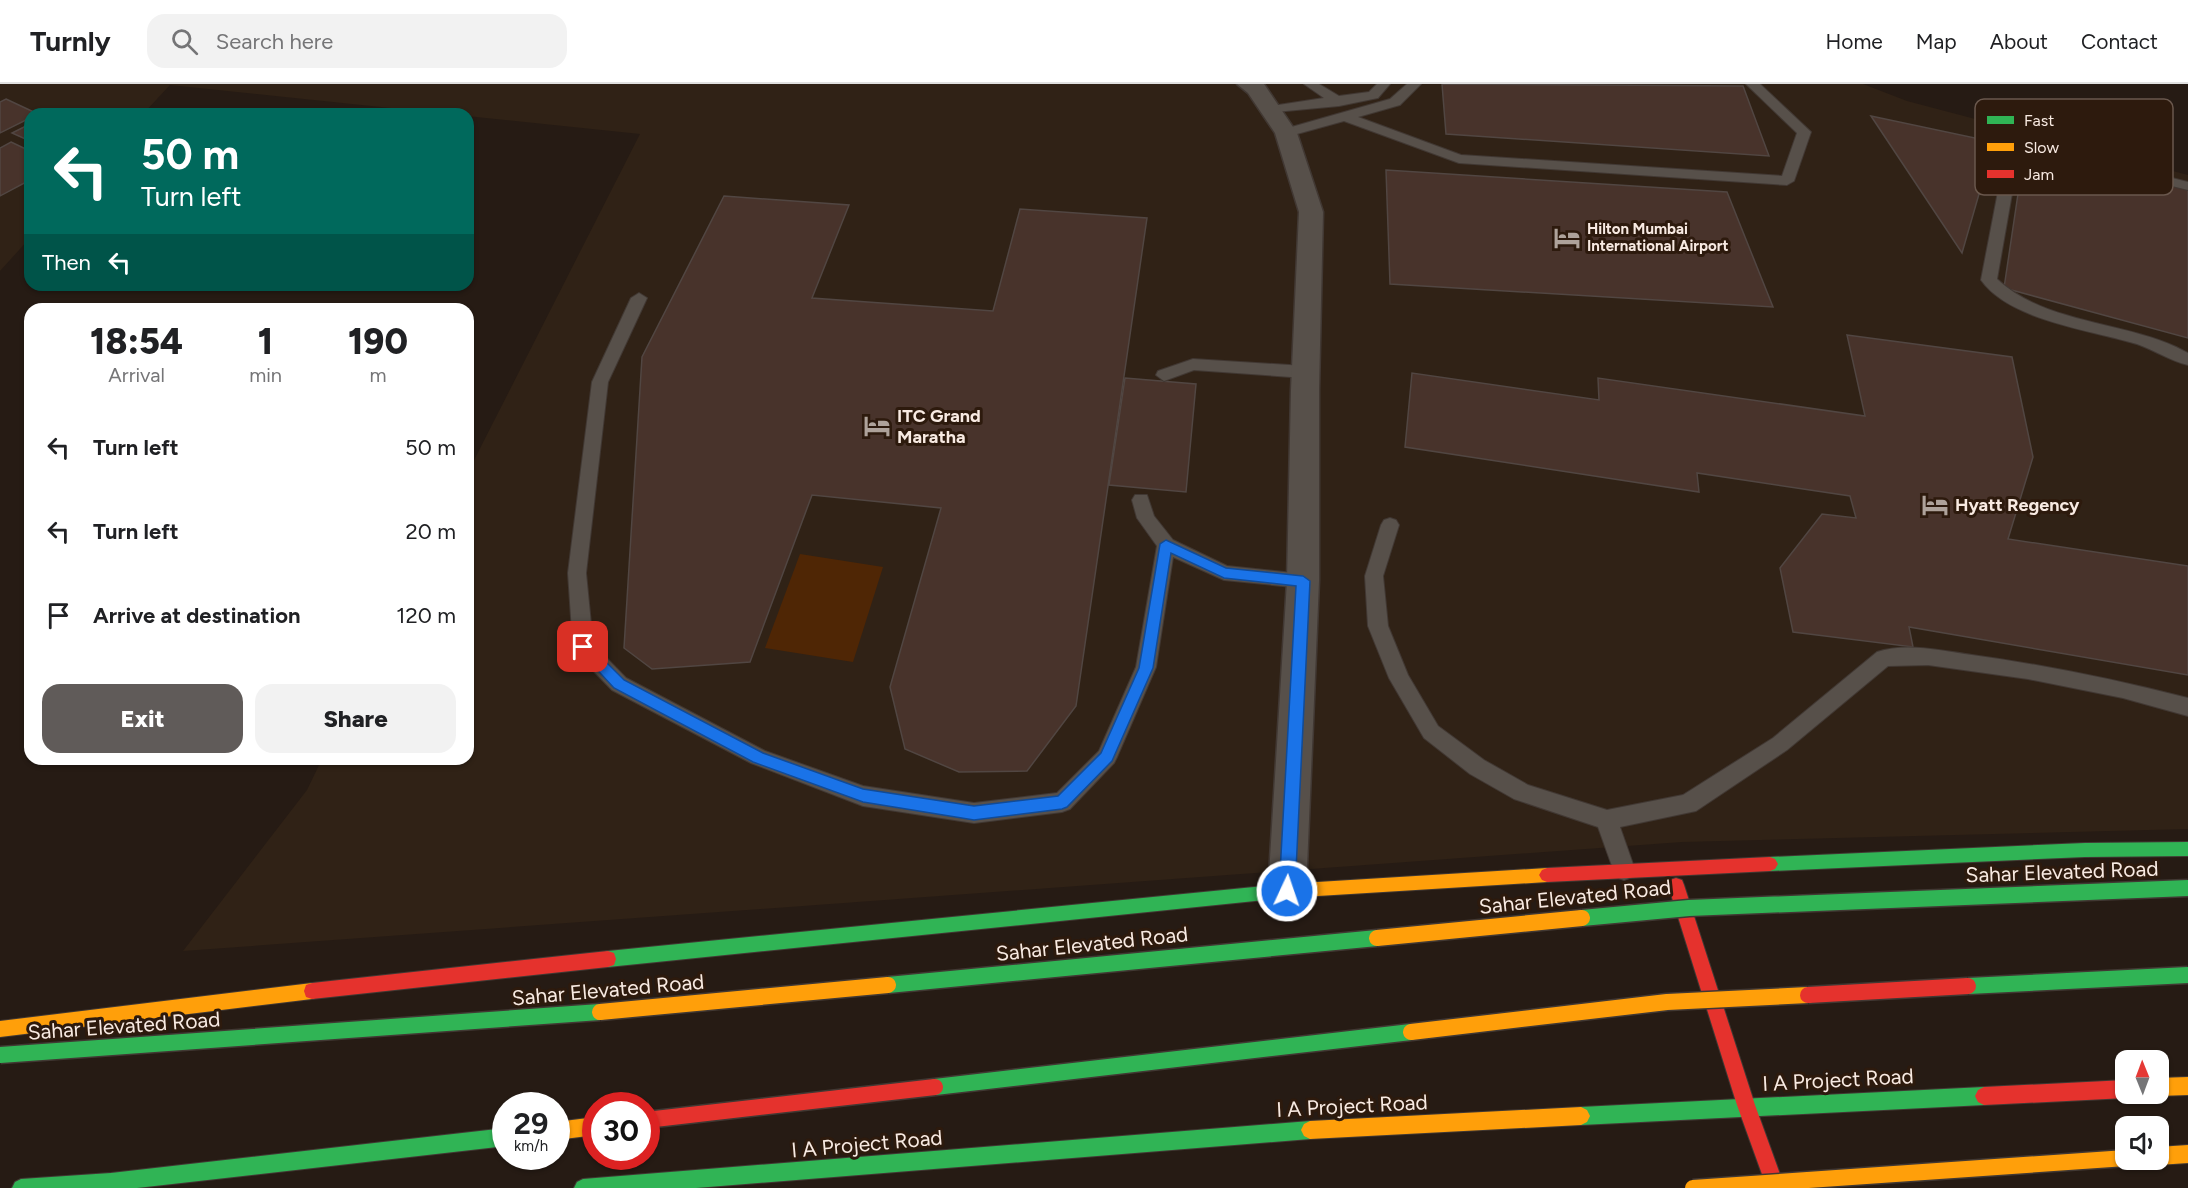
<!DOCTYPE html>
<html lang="en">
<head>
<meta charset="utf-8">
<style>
  body { margin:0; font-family:Figtree,sans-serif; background:#f2f2f2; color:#202124; height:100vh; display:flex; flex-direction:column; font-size:22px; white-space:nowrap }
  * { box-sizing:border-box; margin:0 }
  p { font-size:20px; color:#757577 }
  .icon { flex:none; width:33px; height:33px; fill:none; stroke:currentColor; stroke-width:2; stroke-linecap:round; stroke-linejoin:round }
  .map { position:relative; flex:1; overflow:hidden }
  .panel { position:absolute; left:24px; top:219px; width:450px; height:462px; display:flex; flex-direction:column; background:#fff; border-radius:18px; box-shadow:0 2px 4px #0004 }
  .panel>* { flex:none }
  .top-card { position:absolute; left:24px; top:24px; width:450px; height:183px; border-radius:18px; box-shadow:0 2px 4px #0004; background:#00695c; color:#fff; overflow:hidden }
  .needle { width:39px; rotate:359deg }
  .tools { position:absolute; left:2115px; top:966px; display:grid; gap:12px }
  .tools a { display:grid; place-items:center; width:54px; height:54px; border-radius:12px; background:#fff; box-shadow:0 2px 4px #0004; font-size:30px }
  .speed { position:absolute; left:492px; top:1008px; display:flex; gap:12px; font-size:30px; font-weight:700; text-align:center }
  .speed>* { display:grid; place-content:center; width:78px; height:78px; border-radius:50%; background:#fff; box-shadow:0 2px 4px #0004; line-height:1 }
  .speed small { font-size:15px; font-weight:400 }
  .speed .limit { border:9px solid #d22; background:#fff; color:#111 }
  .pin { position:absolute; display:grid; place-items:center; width:51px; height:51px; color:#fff; margin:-26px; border-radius:12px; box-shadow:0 3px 9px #0006 }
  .me { position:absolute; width:66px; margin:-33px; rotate:3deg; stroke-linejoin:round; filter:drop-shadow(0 0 4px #0008) }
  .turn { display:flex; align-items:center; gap:21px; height:126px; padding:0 18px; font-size:27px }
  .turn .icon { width:78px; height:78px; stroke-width:2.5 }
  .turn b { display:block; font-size:42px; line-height:51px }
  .then { display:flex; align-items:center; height:57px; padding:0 18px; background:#0003; gap:12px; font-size:22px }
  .eta { display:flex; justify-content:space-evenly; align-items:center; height:102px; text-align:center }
  .eta b { font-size:36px; font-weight:800; line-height:42px }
  .cta { display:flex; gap:12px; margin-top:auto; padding:12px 18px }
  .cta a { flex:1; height:69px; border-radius:18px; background:#605b59; color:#fff; font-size:24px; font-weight:800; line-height:69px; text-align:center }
  .cta a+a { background:#f2f2f2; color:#202124 }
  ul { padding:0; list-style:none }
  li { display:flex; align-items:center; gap:18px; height:84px; padding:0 18px }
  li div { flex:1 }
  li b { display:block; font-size:22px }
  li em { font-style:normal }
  header { display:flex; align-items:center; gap:36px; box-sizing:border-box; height:84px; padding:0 30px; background:#fff; border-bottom:2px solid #e0e0e0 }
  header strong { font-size:28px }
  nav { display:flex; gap:33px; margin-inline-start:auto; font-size:21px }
  .search { width:420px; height:54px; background:#f2f2f2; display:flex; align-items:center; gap:15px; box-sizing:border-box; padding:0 21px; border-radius:18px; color:#757577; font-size:22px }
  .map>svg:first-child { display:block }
</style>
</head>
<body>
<header>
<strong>Turnly</strong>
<div class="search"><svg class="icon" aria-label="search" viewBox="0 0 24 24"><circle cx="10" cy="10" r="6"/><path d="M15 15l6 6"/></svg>Search here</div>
<nav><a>Home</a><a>Map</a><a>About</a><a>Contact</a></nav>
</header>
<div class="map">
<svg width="2188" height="1104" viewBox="0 0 2188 1104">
  <rect width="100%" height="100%" fill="#261b14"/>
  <!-- commercial -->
  <polygon fill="#302216" points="0,0 1863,0 1907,17 2188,91 2188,745 1682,758 183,867 307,706 322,675 468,675 468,388 640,50 170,1 143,30 30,30 30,154 0,187"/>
  <!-- green -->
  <polygon fill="#4f2605" points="800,470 883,483 853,578 765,564"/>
  <!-- building -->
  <g fill="#48332b" stroke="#514642" stroke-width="1.5">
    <polygon points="1442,0 1743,2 1769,72 1446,50"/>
    <polygon points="6,15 38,30 30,30 30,34 0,49 0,18"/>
    <polygon points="1871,32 1994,58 1962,169"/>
    <polygon points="30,40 30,57 12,49"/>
    <polygon points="11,58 30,67 30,96 0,112 0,64"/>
    <polygon points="2025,63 2188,104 2188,254 2004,204"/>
    <polygon points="1386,86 1727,108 1773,223 1390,200"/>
    <polygon points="724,112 849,121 812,214 993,227 1020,125 1147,134 1076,622 1027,687 959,688 905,665 890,603 941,424 812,411 750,578 652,585 624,564 642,273"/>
    <polygon points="1847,251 2012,273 2033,373 2008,455 2188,482 2188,591 1909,543 1913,563 1793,548 1780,484 1822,430 1856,434 1850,412 1697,389 1699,408 1405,363 1412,289 1599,316 1598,294 1865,332"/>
    <polygon points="1125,294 1196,300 1186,408 1109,401"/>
  </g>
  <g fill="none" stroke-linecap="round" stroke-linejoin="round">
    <!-- lane casing -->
    <g stroke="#413833" stroke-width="2">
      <g id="lane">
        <polygon points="1304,0 1319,0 1339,12 1369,8 1377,0 1390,0 1378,14 1373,15 1339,22 1265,29 1265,23 1324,14"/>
        <polygon points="1407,0 1421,0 1400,21 1358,33 1461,71 1782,92 1797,49 1746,0 1760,0 1811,48 1794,97 1787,101 1459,79 1344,37 1286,53 1279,49 1281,46 1390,15"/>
        <path d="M2017 55 2188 98V106L2020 64 1997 195C2044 239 2119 237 2176 263L2188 269V281C2171 277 2154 266 2137 260 2092 246 2010 237 1981 196L2007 61Z"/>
        <polygon points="639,209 647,214 608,298 586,489 593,560 626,594 765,667 863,702 974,719 1057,709 1099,667 1136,583 1157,462 1137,434 1132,416 1135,411 1147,411 1154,432 1173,456 1227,482 1303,490 1310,492 1312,497 1310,502 1303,504 1224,496 1173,473 1156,583 1117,673 1114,679 1070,725 1062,728 974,739 863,722 751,679 612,606 576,569 573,563 568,489 592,298 631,214"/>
        <polygon points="1193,275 1305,282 1313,288 1305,294 1194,286 1164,297 1156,291 1158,287"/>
        <path d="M1390 434 1396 436 1399 441 1383 492 1388 542 1408 591 1438 642 1484 676 1528 701 1607 726 1683 711 1773 654 1877 568C1906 558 1943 567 1972 571 2045 581 2117 596 2188 614V632L2123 614 2028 595 1928 581 1888 582 1787 666 1696 727 1620 743 1635 786 1632 793 1624 796 1616 793 1598 743 1514 715 1470 690 1424 654 1389 594 1368 542 1365 492 1381 441 1384 436Z"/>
      </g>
    </g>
    <!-- street casing -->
    <g stroke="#413833" stroke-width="3">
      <polygon id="street" points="1237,0 1264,0 1297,49 1323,128 1319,306 1319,497 1306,807 1300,820 1287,825 1274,820 1268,807 1287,497 1291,306 1299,128 1275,49 1248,9"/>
    </g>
    <!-- fast casing -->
    <g stroke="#413833" stroke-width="2">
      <g id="fast">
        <polygon points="2188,758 2188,772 2085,773 1770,787 1765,785 1762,780 1765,775 1770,773 2085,759"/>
        <polygon points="1285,800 1291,802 1293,807 1291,812 1285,814 608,883 602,881 600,875 602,869 608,867"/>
        <polygon points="1984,1003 1990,1006 1993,1012 1990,1018 1984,1021 1581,1041 1575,1038 1572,1032 1575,1026 1581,1023"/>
        <polygon points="1310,1037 1316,1040 1319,1046 1316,1052 1310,1055 696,1104 574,1104 577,1098 583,1095"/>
        <polygon points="506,1044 506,1062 137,1104 12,1104 15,1098 21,1095 111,1089"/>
      </g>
    </g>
    <!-- slow casing -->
    <g stroke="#413833" stroke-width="2">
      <g id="slow">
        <polygon points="1547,784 1552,786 1555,791 1552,796 1547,798 1285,814 1279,812 1277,807 1279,802 1285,800"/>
        <polygon points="312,899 318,901 320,907 318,913 312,915 0,953 0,937"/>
        <polygon points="2188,993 2188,1011 2158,1012 2153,1010 2158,1010 2158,994"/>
        <polygon points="1581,1023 1587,1026 1590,1032 1587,1038 1581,1041 1310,1055 1304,1052 1301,1046 1304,1040 1310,1037"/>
        <polygon points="596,1033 596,1051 556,1056 556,1038"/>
        <polygon points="2188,1061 2188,1079 2158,1081 2152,1078 2151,1076 2158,1076 2158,1063"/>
      </g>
    </g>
    <!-- jam casing -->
    <g stroke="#413833" stroke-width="2">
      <g id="jam">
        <polygon points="1770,773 1775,775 1778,780 1775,785 1770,787 1547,798 1542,796 1539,791 1542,786 1547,784"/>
        <polygon points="1676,794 1682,796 1684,801 1755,1021 1785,1104 1767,1104 1737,1021 1668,801 1670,796"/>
        <polygon points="608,867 614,869 616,875 614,881 608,883 312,915 306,913 304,907 306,901 312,899"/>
        <polygon points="2126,996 2126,1010 2133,1010 2126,1014 1984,1021 1978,1018 1975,1012 1978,1006 1984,1003"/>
      </g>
    </g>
    <!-- lane -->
    <use href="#lane" fill="#57504a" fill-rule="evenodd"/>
    <!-- street -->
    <use href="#street" fill="#57504a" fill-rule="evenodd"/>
    <!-- fast -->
    <use href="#fast" fill="#30b455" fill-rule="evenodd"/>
    <!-- slow -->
    <use href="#slow" fill="#ff9f0a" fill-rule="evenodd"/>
    <!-- jam -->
    <use href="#jam" fill="#e5322d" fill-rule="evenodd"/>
    <!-- fast-bridge casing -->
    <g stroke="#413833" stroke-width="19" stroke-linecap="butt">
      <g id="fast-bridge">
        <polyline points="1582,834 1689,824 2188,804"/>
        <polyline points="888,901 1377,854"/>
        <polyline points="1968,902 2188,891"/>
        <polyline points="0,971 600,928"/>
        <polyline points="935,1003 1411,948"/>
      </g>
    </g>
    <!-- slow-bridge casing -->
    <g stroke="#413833" stroke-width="19" stroke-linecap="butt">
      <g id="slow-bridge">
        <polyline points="1377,854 1582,834"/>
        <polyline points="600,928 888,901"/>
        <polyline points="1411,948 1667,918 1808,911"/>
        <polyline points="1693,1104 2126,1074"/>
      </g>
    </g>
    <!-- jam-bridge casing -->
    <g stroke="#413833" stroke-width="19" stroke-linecap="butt">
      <g id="jam-bridge">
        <polyline points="1808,911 1968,902"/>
        <polyline points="646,1036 935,1003"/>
      </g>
    </g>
    <!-- fast-bridge -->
    <use href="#fast-bridge" stroke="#30b455" stroke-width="16"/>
    <!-- slow-bridge -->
    <use href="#slow-bridge" stroke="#ff9f0a" stroke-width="16"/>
    <!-- jam-bridge -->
    <use href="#jam-bridge" stroke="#e5322d" stroke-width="16"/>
  </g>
  <!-- route -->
  <polygon fill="#1a73e8" stroke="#114b97" stroke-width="1.5" points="1166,456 1226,484 1303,492 1310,497 1295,807 1292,812 1287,814 1281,812 1279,807 1296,502 1224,494 1171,469 1153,584 1112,677 1067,723 1062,725 974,736 863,718 753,678 614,604 576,563 583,557 587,559 624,596 763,669 863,705 974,722 1058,712 1101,669 1139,584 1160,460"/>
  <!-- icons -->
  <defs>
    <g id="hotel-bare" transform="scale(2.07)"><path d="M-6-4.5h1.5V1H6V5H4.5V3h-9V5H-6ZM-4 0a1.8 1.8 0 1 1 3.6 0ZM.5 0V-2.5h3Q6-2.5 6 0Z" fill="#aea29a" stroke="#2d1a0d" stroke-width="2.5" paint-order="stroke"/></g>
  </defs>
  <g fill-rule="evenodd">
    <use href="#hotel-bare" x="1567" y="154"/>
    <use href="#hotel-bare" x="877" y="342"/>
    <use href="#hotel-bare" x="1935" y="421"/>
  </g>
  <g text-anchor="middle" stroke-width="6" stroke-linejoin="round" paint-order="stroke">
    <!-- far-poi labels -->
    <g font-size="15" font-weight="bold" fill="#f8eae2" stroke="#2d1a0d" text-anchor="start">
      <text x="1587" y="150">Hilton Mumbai<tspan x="1587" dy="17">International Airport</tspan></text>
    </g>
    <!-- poi labels -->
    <g font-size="18" font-weight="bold" fill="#f8eae2" stroke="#2d1a0d" text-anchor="start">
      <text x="897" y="338">ITC Grand<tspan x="897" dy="21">Maratha</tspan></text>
      <text x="1955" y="427">Hyatt Regency</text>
    </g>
    <!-- near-street labels -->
    <g font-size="21" fill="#f8eae2" stroke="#2d1a0d">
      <text transform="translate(2062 788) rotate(-2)" y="7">Sahar Elevated Road</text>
      <text transform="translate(1575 813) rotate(-6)" y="7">Sahar Elevated Road</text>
      <text transform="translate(1092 860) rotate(-6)" y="7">Sahar Elevated Road</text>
      <text transform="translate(608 906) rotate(-5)" y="7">Sahar Elevated Road</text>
      <text transform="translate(124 942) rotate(-4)" y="7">Sahar Elevated Road</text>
      <text transform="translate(1838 996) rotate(-3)" y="7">I A Project Road</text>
      <text transform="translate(1352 1022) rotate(-3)" y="7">I A Project Road</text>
      <text transform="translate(867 1060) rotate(-5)" y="7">I A Project Road</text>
    </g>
  </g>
  <!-- legend -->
  <rect x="1975" y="15" width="198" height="96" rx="9" fill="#2d1a0d" stroke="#6a584d" stroke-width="1.5"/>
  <rect x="1987" y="32" width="27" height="8" fill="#30b455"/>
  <rect x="1987" y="59" width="27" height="8" fill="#ff9f0a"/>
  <rect x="1987" y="86" width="27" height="8" fill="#e5322d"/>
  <g font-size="16" fill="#f8eae2">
    <text x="2024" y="42">Fast</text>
    <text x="2024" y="69">Slow</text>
    <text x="2024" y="96">Jam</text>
  </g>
</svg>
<div class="tools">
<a><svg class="needle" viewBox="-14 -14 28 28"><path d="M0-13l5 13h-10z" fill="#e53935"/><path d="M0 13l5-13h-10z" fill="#757577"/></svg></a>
<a><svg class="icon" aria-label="sound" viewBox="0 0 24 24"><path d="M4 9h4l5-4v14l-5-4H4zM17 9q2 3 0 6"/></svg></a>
</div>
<div class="speed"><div>29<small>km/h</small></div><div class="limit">30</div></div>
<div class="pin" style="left:583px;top:563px;background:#d93025"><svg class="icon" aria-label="arrive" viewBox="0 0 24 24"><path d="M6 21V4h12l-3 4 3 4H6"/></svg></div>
<svg class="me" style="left:1287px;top:807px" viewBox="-20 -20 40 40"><circle r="17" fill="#1a73e8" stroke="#fff" stroke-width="3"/><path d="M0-11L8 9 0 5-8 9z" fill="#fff"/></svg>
<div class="top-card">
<div class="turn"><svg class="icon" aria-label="left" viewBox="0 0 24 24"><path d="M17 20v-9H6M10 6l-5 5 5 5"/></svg><div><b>50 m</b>Turn left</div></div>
<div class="then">Then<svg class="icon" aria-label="left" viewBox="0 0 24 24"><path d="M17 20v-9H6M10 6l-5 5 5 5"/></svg></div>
</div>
<section class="panel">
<div class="eta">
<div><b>18:54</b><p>Arrival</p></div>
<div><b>1</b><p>min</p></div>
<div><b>190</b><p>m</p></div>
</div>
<ul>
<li><svg class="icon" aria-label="left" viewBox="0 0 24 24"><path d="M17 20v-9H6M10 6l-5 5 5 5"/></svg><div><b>Turn left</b></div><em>50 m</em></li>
<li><svg class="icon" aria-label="left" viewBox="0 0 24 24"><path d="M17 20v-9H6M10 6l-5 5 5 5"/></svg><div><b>Turn left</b></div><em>20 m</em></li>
<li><svg class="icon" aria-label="arrive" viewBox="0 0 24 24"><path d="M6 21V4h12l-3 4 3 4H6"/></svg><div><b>Arrive at destination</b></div><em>120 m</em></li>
</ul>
<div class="cta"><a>Exit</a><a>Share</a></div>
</section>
</div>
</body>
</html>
